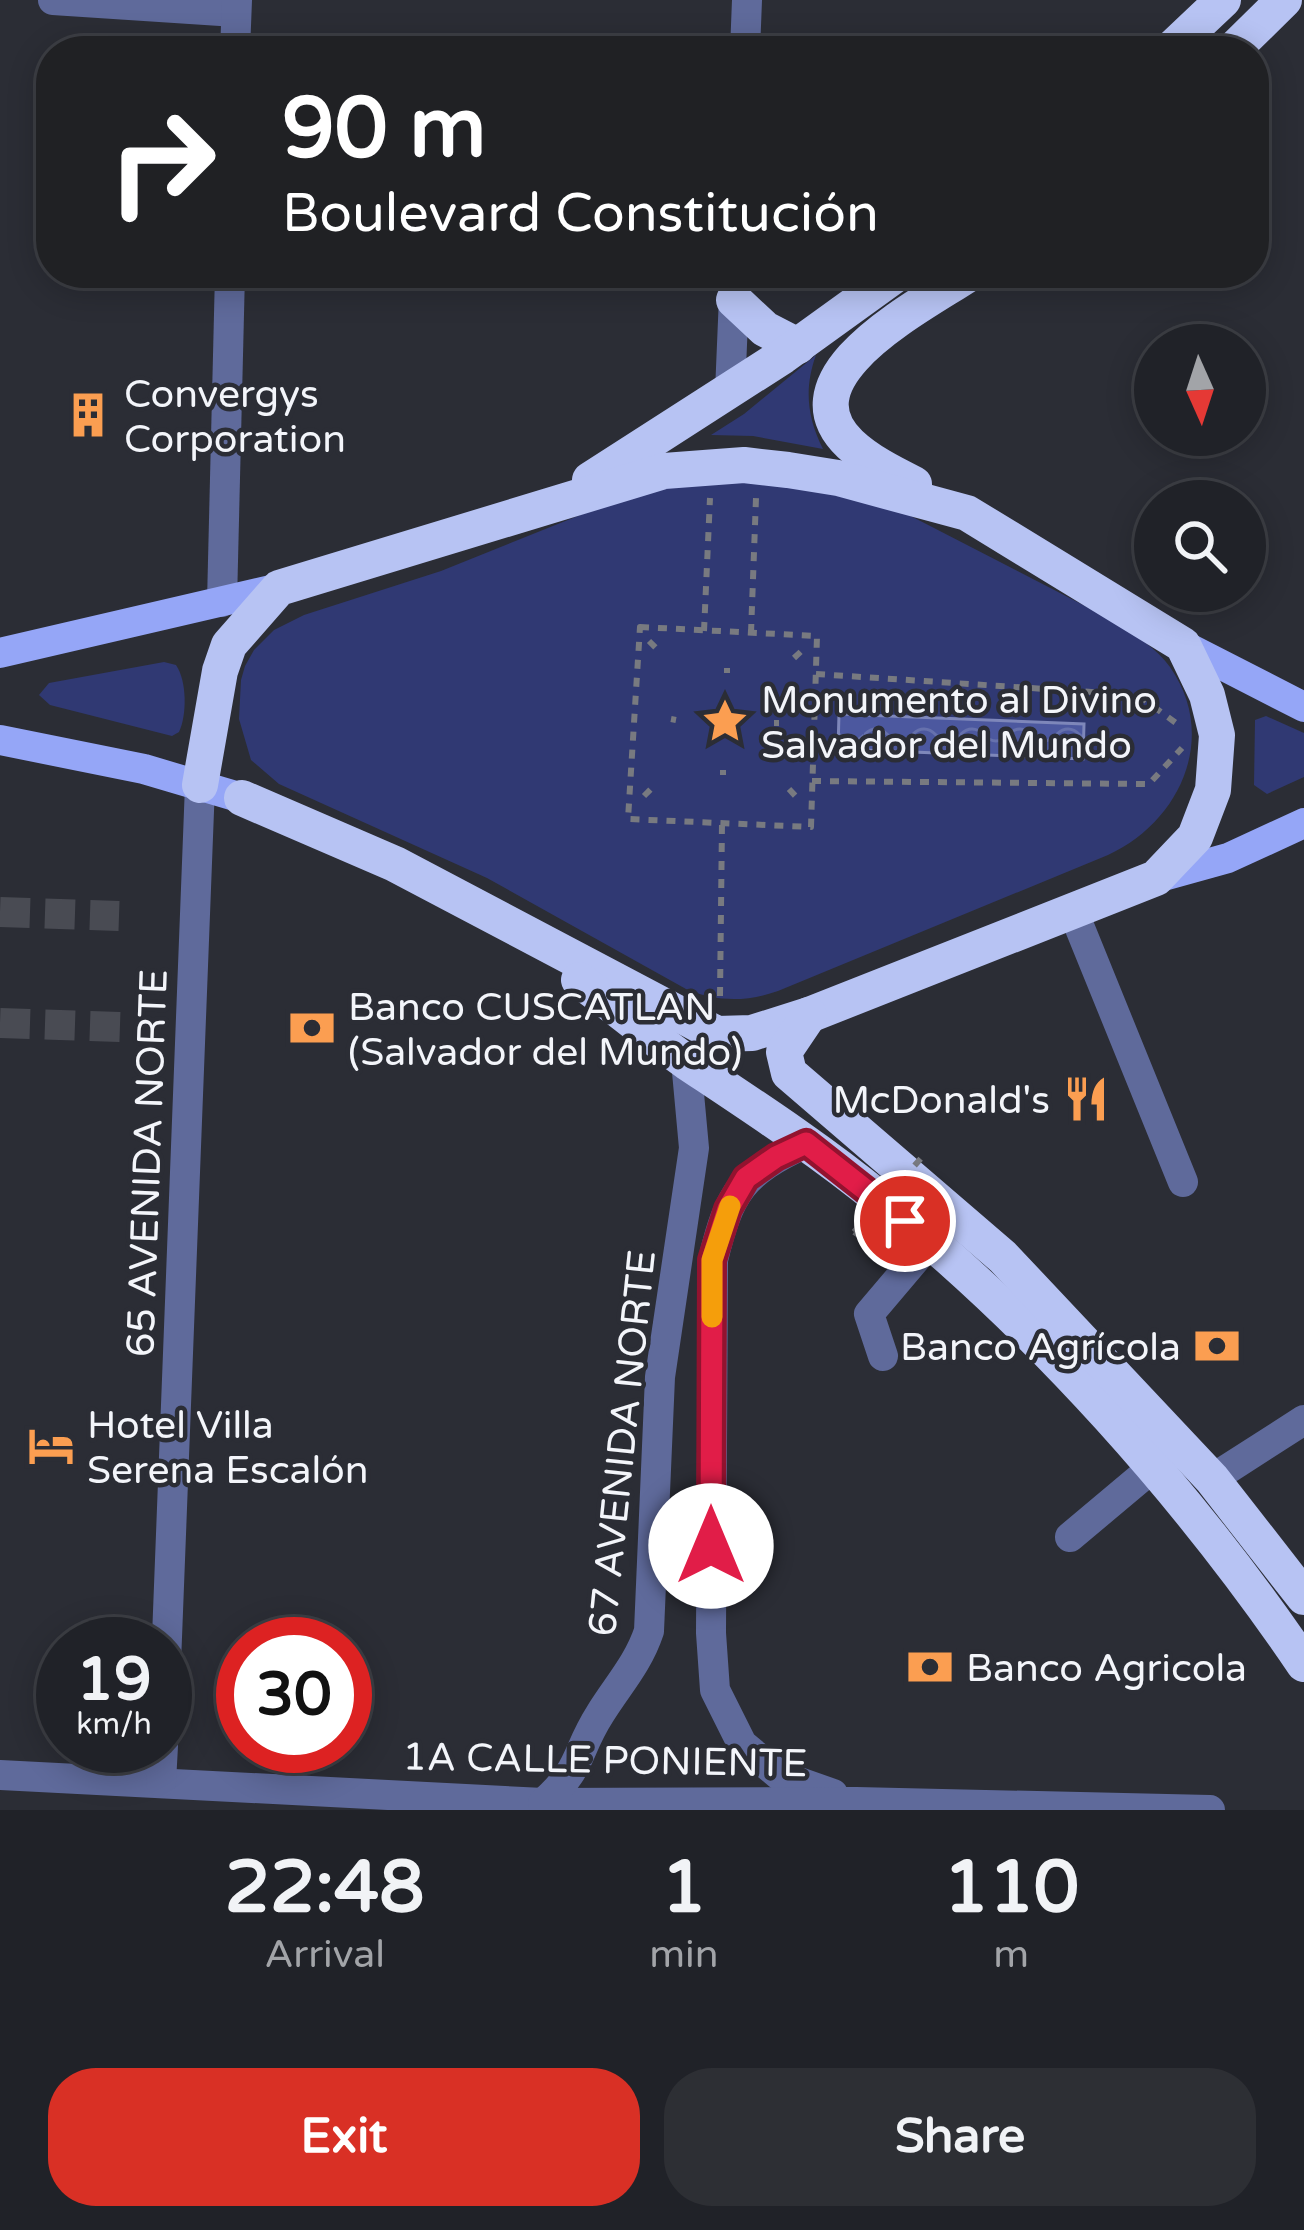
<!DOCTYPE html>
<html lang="en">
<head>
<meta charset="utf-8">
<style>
  body { margin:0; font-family:"Varela Round",sans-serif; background:#2d2f34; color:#f1f3f6; height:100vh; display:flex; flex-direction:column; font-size:45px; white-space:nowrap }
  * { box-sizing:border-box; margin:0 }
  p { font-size:39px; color:#a2a4a8 }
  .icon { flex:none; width:66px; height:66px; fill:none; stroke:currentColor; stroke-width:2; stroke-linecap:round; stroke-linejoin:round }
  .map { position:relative; height:1810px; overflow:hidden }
  .panel { display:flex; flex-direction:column; background:#202228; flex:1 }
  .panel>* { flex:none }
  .banner { position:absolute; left:36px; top:36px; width:1233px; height:252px; border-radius:48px; box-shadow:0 6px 30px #0003,0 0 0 3px #3d3f45; background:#202124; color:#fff; overflow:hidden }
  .needle { width:78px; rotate:177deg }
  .tools { position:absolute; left:1134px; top:324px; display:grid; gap:24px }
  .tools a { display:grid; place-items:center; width:132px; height:132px; border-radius:50%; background:#202228; box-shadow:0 6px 30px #0003,0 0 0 3px #3d3f45; font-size:60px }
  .speed { position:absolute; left:36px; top:1617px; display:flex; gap:24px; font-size:60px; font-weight:700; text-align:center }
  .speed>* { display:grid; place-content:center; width:156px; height:156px; border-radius:50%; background:#202228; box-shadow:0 6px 30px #0003,0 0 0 3px #3d3f45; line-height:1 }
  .speed small { font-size:30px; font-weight:400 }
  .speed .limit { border:18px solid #d22; background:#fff; color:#111 }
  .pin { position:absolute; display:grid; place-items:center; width:102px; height:102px; color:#fff; margin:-51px; border:6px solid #fff; border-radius:50%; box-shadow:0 3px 12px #0007 }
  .me { position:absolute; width:132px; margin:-66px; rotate:0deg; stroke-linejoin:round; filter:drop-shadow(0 0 9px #0008) }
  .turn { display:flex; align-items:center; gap:42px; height:252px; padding:0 48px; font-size:54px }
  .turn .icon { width:156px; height:156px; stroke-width:2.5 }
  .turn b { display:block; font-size:84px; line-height:102px }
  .eta { display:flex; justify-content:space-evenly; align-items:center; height:204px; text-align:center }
  .eta b { font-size:72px; font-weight:700; line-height:84px }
  .primary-button { display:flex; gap:24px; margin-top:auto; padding:24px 48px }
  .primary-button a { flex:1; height:138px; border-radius:48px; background:#d93025; color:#fff; font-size:48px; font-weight:700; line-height:138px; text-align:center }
  .primary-button a+a { background:#2d2f34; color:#f1f3f6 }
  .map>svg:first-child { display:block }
</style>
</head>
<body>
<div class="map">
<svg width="1304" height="1810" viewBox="0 0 1304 1810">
  <defs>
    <pattern id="water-waves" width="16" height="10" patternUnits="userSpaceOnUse" patternTransform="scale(3)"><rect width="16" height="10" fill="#4c589f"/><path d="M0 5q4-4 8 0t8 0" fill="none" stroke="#6671ad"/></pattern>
  </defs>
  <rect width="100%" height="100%" fill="#2b2d35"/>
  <!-- green -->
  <g fill="#303973">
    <path d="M816 355C804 388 807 417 823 449L753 436 711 435 744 414Z"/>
    <path d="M757 476 901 511 1120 624C1138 637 1157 649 1170 667 1219 737 1180 822 1108 855L778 991C746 1002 717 1002 686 989L487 878 279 784 251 760 239 719 241 680 245 666 254 650 274 630 304 615 441 571 640 491Z"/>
    <path d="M164 662 176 665C187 681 187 715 179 732L172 736 50 705 39 695 49 683Z"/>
    <polygon points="1266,716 1304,733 1304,777 1267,794 1254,785 1255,720"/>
  </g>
  <!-- water -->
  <polygon fill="url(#water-waves)" stroke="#7e87ba" stroke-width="3" points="839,714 1084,724 1083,759 838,749"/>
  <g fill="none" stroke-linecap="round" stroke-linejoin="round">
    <!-- minor-tunnel -->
    <g stroke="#494b53" stroke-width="30" stroke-dasharray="30 15" stroke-linecap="butt">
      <polyline points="0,912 119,916"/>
      <polyline points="0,1023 120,1027"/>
    </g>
    <!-- path -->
    <g stroke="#787a80" stroke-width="6" stroke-dasharray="9 9" stroke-linecap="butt">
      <polygon points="640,627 817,636 811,827 628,819"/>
      <polyline points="704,631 710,498"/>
      <polyline points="751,633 756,498"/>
      <polyline points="649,641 661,653"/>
      <polyline points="794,658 807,646"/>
      <polyline points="727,673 727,668"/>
      <polyline points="816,674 1138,695 1180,726"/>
      <polyline points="671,719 676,720"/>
      <polyline points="774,723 779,723"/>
      <polyline points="723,775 723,770"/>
      <polyline points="812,781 1149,784 1182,748"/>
      <polyline points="789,789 801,802"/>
      <polyline points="644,796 656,784"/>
      <polyline points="720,996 722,823"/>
      <polyline points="854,1232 877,1246"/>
    </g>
    <!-- minor -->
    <g stroke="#5f6a9b" stroke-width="30">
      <polyline points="53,0 236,12"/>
      <polyline points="235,51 237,0"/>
      <polyline points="745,51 747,0"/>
      <polyline points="730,392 735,273"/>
      <polyline points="222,602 230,273"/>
      <polyline points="1073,911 1183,1182"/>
      <path d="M806 1143C743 1172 729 1192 713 1260L711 1633 715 1690 742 1744 779 1775 833 1794"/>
      <polyline points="883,1356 869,1314 930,1242"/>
      <polyline points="1212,1479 1304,1420"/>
      <polyline points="1070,1537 1151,1469"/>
      <polyline points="165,1689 200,785"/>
      <polyline points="0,1775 543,1803 856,1802 1210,1810"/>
      <polyline points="161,1782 163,1746"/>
      <path d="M543 1803C583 1768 575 1753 600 1714 618 1685 638 1664 649 1631L660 1377 694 1148 686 1061"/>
    </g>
    <!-- major -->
    <g stroke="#95a6f7" stroke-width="30">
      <polyline points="1183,645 1304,707"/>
      <polyline points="0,653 279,588"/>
      <polyline points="0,740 144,769 242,798"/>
      <polyline points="1156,878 1228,858 1304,823"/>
    </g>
    <!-- highway -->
    <g stroke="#b7c3f3" stroke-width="36">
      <polyline points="1169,51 1223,0"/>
      <polyline points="1232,51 1284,0"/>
      <polyline points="734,300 765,329 798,346"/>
      <polyline points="590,480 783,356 898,273"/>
      <path d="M914 484C892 473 868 461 850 444 779 376 923 305 970 273"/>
      <polyline points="200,785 220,671 229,645 279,588 664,471 744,465 788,470 838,478 967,513 1183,645 1207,695 1217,735 1213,790 1195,837 1156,878 809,1015 752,1033 717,1034 395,864 242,798"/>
      <path d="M579 980C616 1007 651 1037 688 1063 754 1107 820 1150 881 1200 1041 1329 1189 1495 1304 1664"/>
      <polyline points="809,1015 784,1052 789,1073 1003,1257 1212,1479 1304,1597"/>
    </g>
    <!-- path-bridge -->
    <polyline stroke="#787a80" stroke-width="6" stroke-dasharray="9 9" stroke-linecap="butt" points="854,1232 925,1154"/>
  </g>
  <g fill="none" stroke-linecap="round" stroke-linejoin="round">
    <!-- route casing -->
    <g stroke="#92132f" stroke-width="30">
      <polyline id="route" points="711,1546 712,1260 728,1209 746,1178 776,1157 806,1143 905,1221"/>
    </g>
    <!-- route -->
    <use href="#route" stroke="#e11d48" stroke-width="21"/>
    <!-- slow -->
    <polyline stroke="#f59e0b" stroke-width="21" points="712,1317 712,1260 730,1206"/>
  </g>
  <!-- icons -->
  <defs>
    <g id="building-bare" transform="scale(3.6)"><path d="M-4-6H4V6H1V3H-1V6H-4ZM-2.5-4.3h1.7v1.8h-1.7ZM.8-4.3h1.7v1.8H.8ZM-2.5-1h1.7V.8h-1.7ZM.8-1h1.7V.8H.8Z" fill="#fb9e51" stroke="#2b2d35" stroke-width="2.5" paint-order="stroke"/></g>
    <g id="sight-bare" transform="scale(3.6)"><path d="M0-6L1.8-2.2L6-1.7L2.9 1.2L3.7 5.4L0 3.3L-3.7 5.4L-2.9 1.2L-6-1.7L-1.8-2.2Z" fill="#fb9e51" stroke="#2b2d35" stroke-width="2.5" paint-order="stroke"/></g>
    <g id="bank-bare" transform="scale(3.6)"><path d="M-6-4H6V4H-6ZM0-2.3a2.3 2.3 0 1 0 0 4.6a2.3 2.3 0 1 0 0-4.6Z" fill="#fb9e51" stroke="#2b2d35" stroke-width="2.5" paint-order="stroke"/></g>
    <g id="restaurant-bare" transform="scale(3.6)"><path d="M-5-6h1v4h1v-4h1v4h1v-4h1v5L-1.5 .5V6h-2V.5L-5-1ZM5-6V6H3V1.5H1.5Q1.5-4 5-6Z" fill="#fb9e51" stroke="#2b2d35" stroke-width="2.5" paint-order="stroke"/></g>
    <g id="hotel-bare" transform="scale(3.6)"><path d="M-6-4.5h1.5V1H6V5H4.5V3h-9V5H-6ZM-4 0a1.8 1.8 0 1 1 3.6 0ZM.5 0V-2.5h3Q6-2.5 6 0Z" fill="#fb9e51" stroke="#2b2d35" stroke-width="2.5" paint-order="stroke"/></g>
  </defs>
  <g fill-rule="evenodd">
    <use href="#building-bare" x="88" y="415"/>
    <use href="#sight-bare" x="725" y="721"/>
    <use href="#bank-bare" x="312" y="1028"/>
    <use href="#restaurant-bare" x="1086" y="1099"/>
    <use href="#bank-bare" x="1217" y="1346"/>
    <use href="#hotel-bare" x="51" y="1446"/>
    <use href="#bank-bare" x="930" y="1667"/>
  </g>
  <g text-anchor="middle" stroke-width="9" stroke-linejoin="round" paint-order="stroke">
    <!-- poi labels -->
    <g font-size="39" fill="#f3f5fa" stroke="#2b2d35" text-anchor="start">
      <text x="124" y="407">Convergys<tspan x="124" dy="45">Corporation</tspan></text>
      <text x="761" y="713">Monumento al Divino<tspan x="761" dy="45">Salvador del Mundo</tspan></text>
      <text x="348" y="1020">Banco CUSCATLAN<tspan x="348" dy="45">(Salvador del Mundo)</tspan></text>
      <text x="1050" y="1113" text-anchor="end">McDonald's</text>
      <text x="1181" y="1360" text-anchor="end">Banco Agrícola</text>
      <text x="87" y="1438">Hotel Villa<tspan x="87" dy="45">Serena Escalón</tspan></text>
      <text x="966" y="1681">Banco Agricola</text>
    </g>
    <!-- street labels -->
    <g font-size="39" fill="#f3f5fa" stroke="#2b2d35">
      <text transform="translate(146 1163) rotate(-88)" y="14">65 AVENIDA NORTE</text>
      <text transform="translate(621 1443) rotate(-84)" y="14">67 AVENIDA NORTE</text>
      <text transform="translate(605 1759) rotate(1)" y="14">1A CALLE PONIENTE</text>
    </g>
  </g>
</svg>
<div class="tools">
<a><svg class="needle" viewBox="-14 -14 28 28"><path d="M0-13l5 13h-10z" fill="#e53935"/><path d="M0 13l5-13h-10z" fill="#a2a4a8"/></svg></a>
<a><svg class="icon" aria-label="search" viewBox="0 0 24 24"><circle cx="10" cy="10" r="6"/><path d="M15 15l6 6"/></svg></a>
</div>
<div class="speed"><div>19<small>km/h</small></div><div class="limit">30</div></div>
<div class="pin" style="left:905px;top:1221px;background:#d93025"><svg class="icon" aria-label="arrive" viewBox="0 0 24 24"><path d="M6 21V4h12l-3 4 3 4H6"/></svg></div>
<svg class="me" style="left:711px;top:1546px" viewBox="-20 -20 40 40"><circle r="19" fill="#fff"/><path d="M0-13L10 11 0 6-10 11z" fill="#e11d48"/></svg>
<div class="banner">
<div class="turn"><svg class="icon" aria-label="right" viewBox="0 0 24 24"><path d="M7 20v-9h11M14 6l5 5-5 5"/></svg><div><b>90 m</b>Boulevard Constitución</div></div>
</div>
</div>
<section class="panel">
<div class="eta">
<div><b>22:48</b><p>Arrival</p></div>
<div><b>1</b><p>min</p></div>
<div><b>110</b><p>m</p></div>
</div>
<div class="primary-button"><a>Exit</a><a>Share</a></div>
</section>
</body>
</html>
